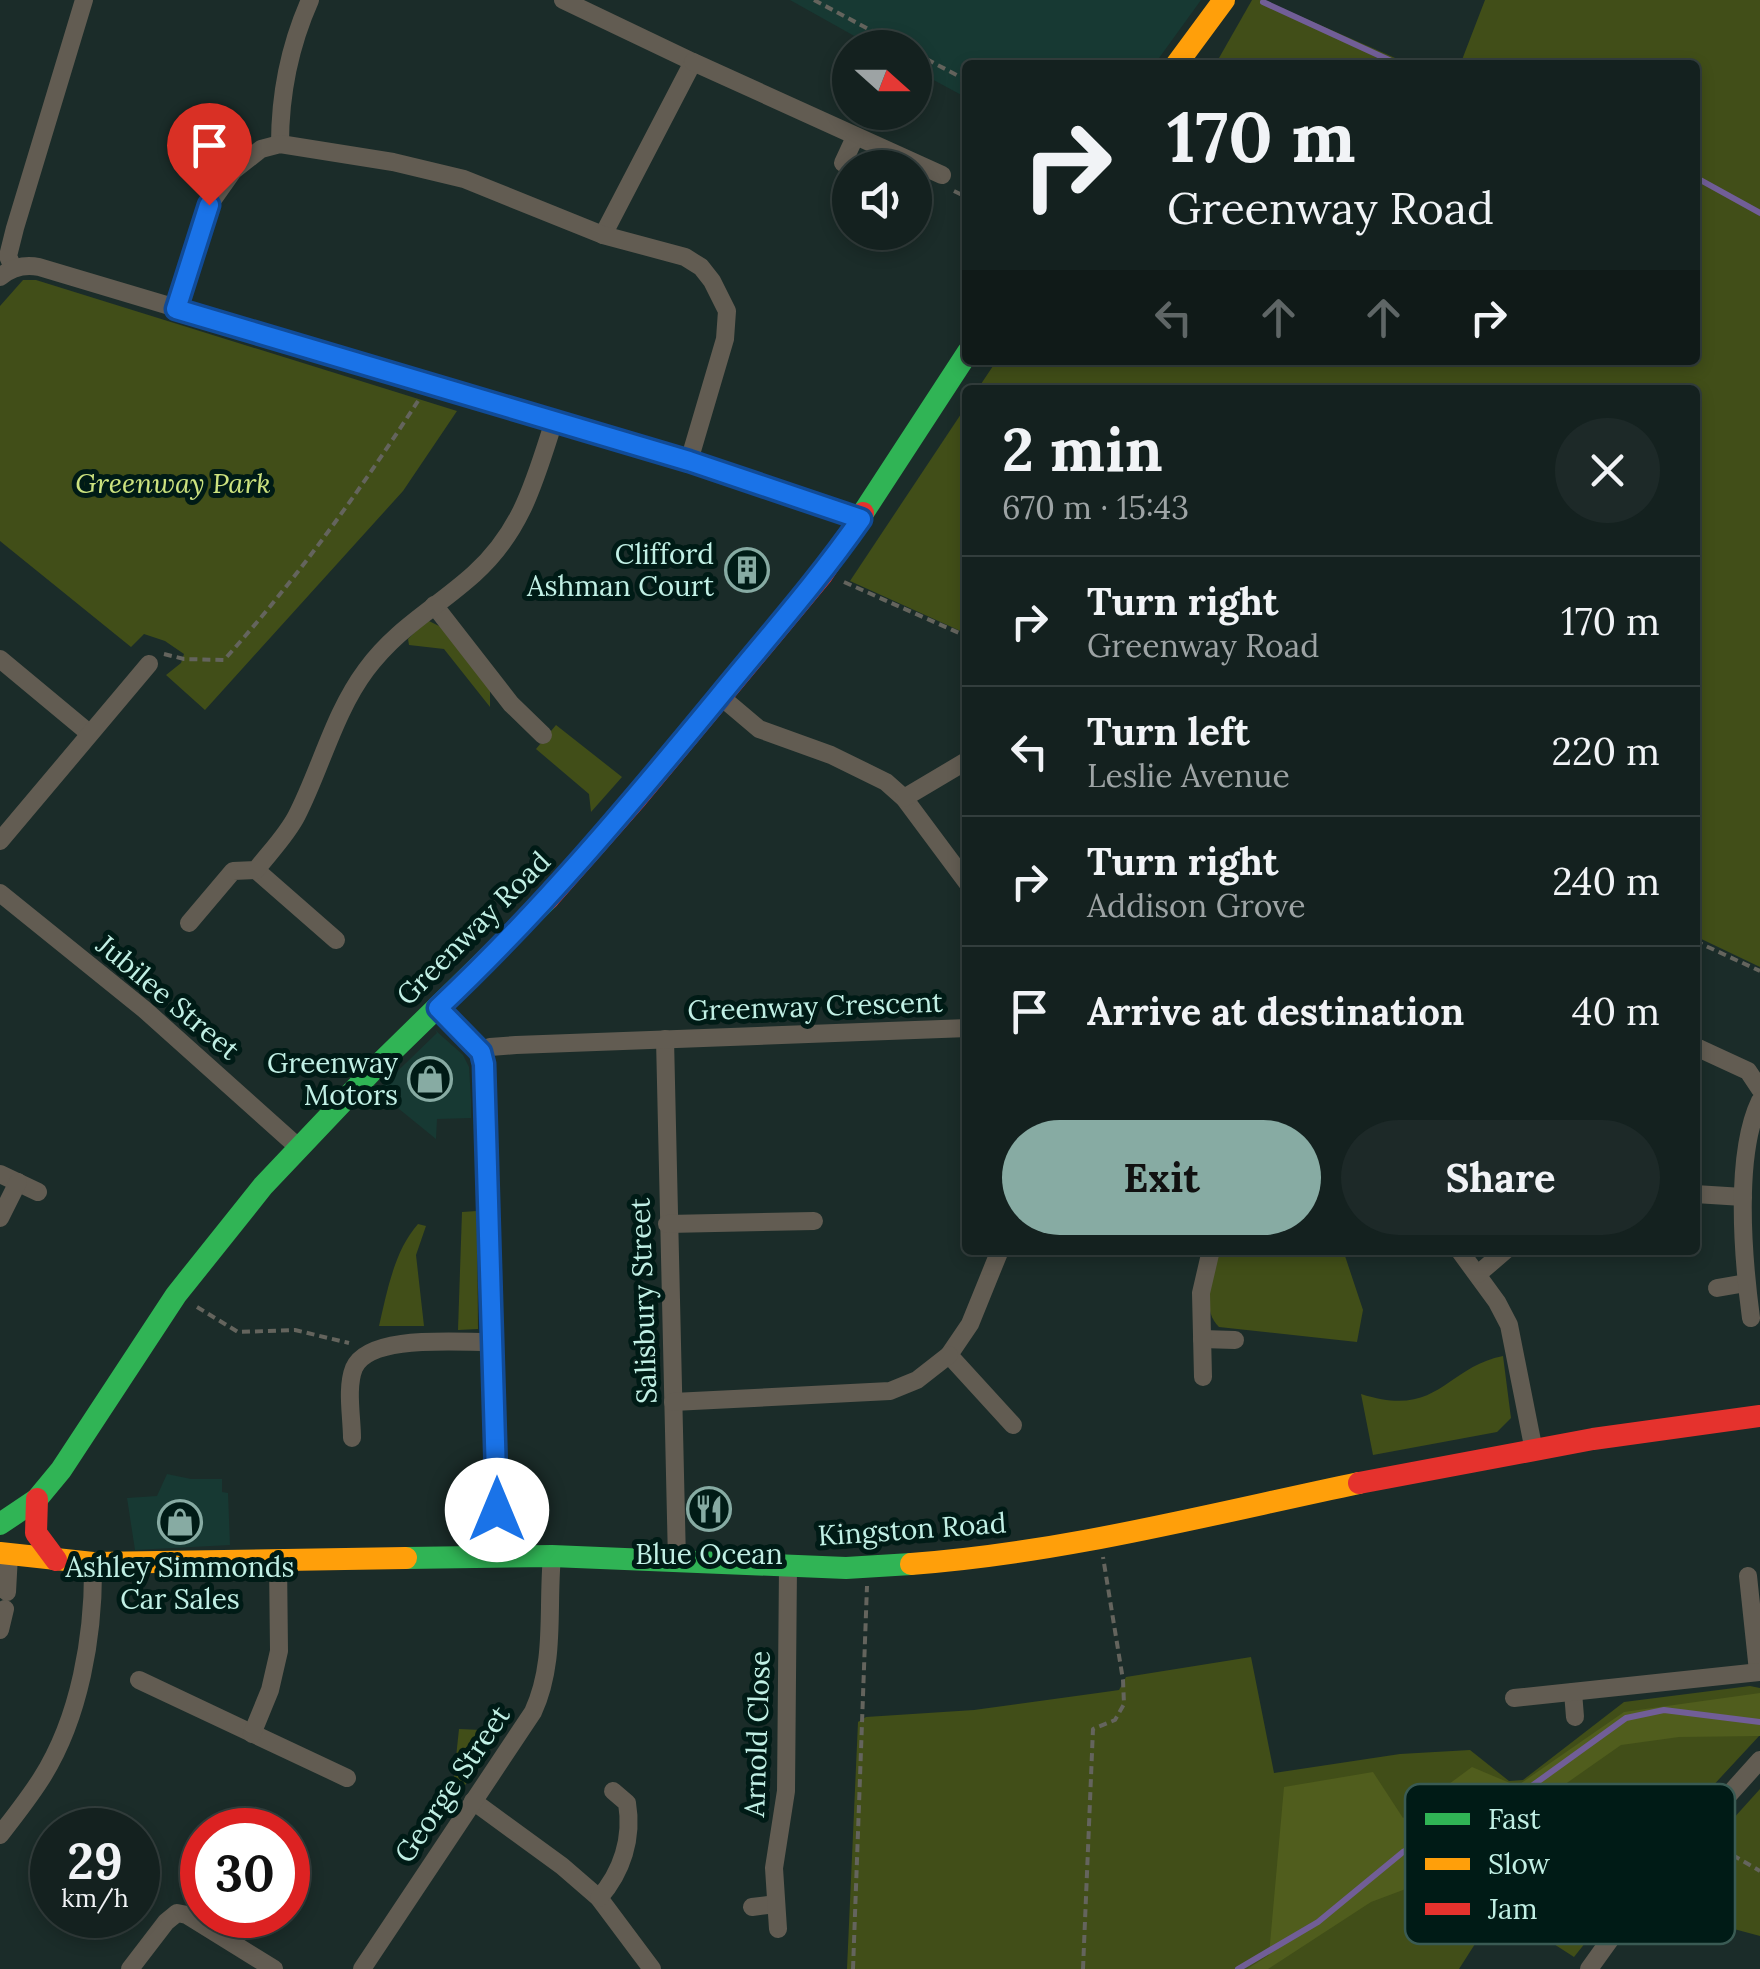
<!DOCTYPE html>
<html lang="en">
<head>
<meta charset="utf-8">
<style>
  body { margin:0; font-family:Lora,serif; background:#1d2928; color:#f1f3f6; height:100vh; display:flex; flex-direction:column; font-size:38px; white-space:nowrap }
  * { box-sizing:border-box; margin:0 }
  p { font-size:32px; color:#9da3a4 }
  .icon { flex:none; width:55px; height:55px; fill:none; stroke:currentColor; stroke-width:2; stroke-linecap:round; stroke-linejoin:round }
  .map { position:relative; flex:1; overflow:hidden }
  .details { position:absolute; left:962px; top:385px; width:738px; height:870px; display:flex; flex-direction:column; background:#14211f; border-radius:10px; box-shadow:0 5px 15px #0003,0 0 0 2px #333e3d }
  .details>* { flex:none }
  .guide { position:absolute; left:962px; top:60px; width:738px; height:305px; border-radius:10px; box-shadow:0 5px 15px #0003,0 0 0 2px #333e3d; background:#14211f; color:#f1f3f6; overflow:hidden }
  .needle { width:65px; rotate:111deg }
  .tools { position:absolute; left:832px; top:30px; display:grid; gap:20px }
  .tools a { display:grid; place-items:center; width:100px; height:100px; border-radius:50%; background:#14211f; box-shadow:0 5px 15px #0003,0 0 0 2px #333e3d; font-size:50px }
  .speed { position:absolute; left:30px; top:1808px; display:flex; gap:20px; font-size:50px; font-weight:700; text-align:center }
  .speed>* { display:grid; place-content:center; width:130px; height:130px; border-radius:50%; background:#14211f; box-shadow:0 5px 15px #0003,0 0 0 2px #333e3d; line-height:1 }
  .speed small { font-size:25px; font-weight:400 }
  .speed .limit { border:15px solid #d22; background:#fff; color:#111 }
  .pin { position:absolute; display:grid; place-items:center; width:85px; height:85px; color:#fff; margin:-102px -42px; border-radius:50% 50% 50% 0; rotate:-45deg; box-shadow:0 0 10px #0007 }
  .pin .icon { rotate:45deg }
  .me { position:absolute; width:110px; margin:-55px; rotate:0deg; stroke-linejoin:round; filter:drop-shadow(0 0 8px #0008) }
  .turn { display:flex; align-items:center; gap:35px; height:210px; padding:0 40px; font-size:45px }
  .turn .icon { width:130px; height:130px; stroke-width:2.5 }
  .turn b { display:block; font-size:70px; line-height:85px }
  .lanes { display:flex; align-items:center; height:95px; padding:0 40px; background:#0003; justify-content:center; gap:50px; direction:ltr }
  .lanes .off { opacity:.35 }
  .round { display:grid; place-items:center; flex:none; width:105px; height:105px; border-radius:52px; background:#1d2928 }
  .head { display:flex; align-items:center; justify-content:space-between; height:170px; padding:0 40px }
  h1 { font-size:60px; font-weight:700; line-height:75px }
  .cta { display:flex; gap:20px; margin-top:auto; padding:20px 40px }
  .cta a { flex:1; height:115px; border-radius:60px; background:#87aba3; color:#111; font-size:40px; font-weight:700; line-height:115px; text-align:center }
  .cta a+a { background:#1d2928; color:#f1f3f6 }
  ul { padding:0; list-style:none }
  li { display:flex; align-items:center; gap:30px; height:130px; padding:0 40px; border-top:2px solid #333e3d }
  li div { flex:1 }
  li b { display:block; font-size:38px }
  li em { font-style:normal }
  .map>svg:first-child { display:block }
</style>
</head>
<body>
<div class="map">
<svg width="1760" height="1969" viewBox="0 0 1760 1969">
  <rect width="100%" height="100%" fill="#1b2c29"/>
  <!-- built -->
  <g fill="#173933">
    <polygon points="790,0 1201,0 1154,65 968,65 967,98 915,70 915,48 874,47"/>
    <polygon points="435,1030 463,1055 469,1067 471,1099 471,1118 437,1119 436,1139 377,1091 437,1033"/>
    <polygon points="167,1474 191,1479 222,1479 222,1492 228,1493 230,1545 135,1550 127,1498 157,1496"/>
  </g>
  <!-- green -->
  <g fill="#414e18">
    <polygon points="1252,0 1263,0 1411,65 1215,65"/>
    <polygon points="1485,0 1760,0 1760,967 1695,936 1695,390 977,390 997,360 1695,360 1695,65 1460,65"/>
    <polygon points="23,280 36,280 457,411 403,491 205,710 166,675 181,663 184,654 165,641 144,634 131,647 0,541 0,306"/>
    <polygon points="967,405 967,634 850,581"/>
    <polygon points="427,620 441,627 490,690 490,707 444,649 409,645 408,639"/>
    <polygon points="556,725 622,777 591,812 589,794 536,749"/>
    <polygon points="477,1211 478,1329 458,1330 462,1212"/>
    <path d="M418 1224 426 1226 416 1255 424 1326H379C387 1292 394 1251 418 1224Z"/>
    <path d="M1220 1250H1343L1363 1310 1357 1342 1219 1327C1201 1311 1208 1269 1220 1250Z"/>
    <path d="M1503 1356 1511 1418 1497 1432 1373 1455 1361 1394C1439 1419 1444 1368 1503 1356Z"/>
    <polygon points="1251,1657 1274,1773 1400,1754 1470,1750 1509,1781 1523,1780 1624,1702 1750,1686 1760,1688 1760,1735 1696,1804 1574,1957 1498,1908 1459,1969 847,1969 858,1722 866,1717 974,1710 1105,1692 1119,1690 1126,1677"/>
    <polygon points="459,1729 503,1731 451,1805"/>
    <polygon points="1760,1789 1760,1936 1734,1929 1676,1882"/>
  </g>
  <!-- forest -->
  <polygon fill="#505d1d" points="1760,1693 1760,1736 1679,1737 1621,1745 1427,1881 1371,1902 1268,1969 1247,1969 1269,1955 1284,1787 1373,1772 1403,1818 1472,1767 1517,1786 1624,1712"/>
  <g fill="none" stroke-linecap="round" stroke-linejoin="round">
    <!-- stream -->
    <g stroke="#715e97" stroke-width="6">
      <polyline points="1263,2 1400,65"/>
      <polyline points="1695,177 1760,213"/>
      <polyline points="1238,1969 1318,1922 1403,1852 1522,1793 1626,1718 1664,1710 1760,1722"/>
    </g>
    <!-- path -->
    <g stroke="#64645d" stroke-width="4" stroke-dasharray="8 5" stroke-linecap="butt">
      <polyline points="814,0 904,48"/>
      <polyline points="915,53 968,81"/>
      <polyline points="954,191 968,198"/>
      <polyline points="844,582 968,637"/>
      <path d="M164 654 184 659 224 660C297 579 359 492 418 401"/>
      <polyline points="1695,941 1760,971"/>
      <polyline points="197,1307 238,1332 295,1330 349,1343"/>
      <polyline points="1710,1842 1760,1871"/>
      <polyline points="853,1969 867,1586"/>
      <polyline points="1083,1969 1093,1729 1115,1720 1124,1704 1123,1680 1103,1557"/>
    </g>
    <!-- street -->
    <g stroke="#625c52" stroke-width="18">
      <polyline points="563,0 693,62 603,235"/>
      <polyline points="693,62 942,175"/>
      <path d="M280 144C280 94 290 45 310 0"/>
      <polyline points="843,163 855,137"/>
      <polyline points="13,268 8,256 15,228 84,0"/>
      <path d="M0 277C12 267 24 264 39 267L689 461 861 519"/>
      <polyline points="176,309 209,205 233,171 261,149 280,144 393,162 464,179 603,235 685,257 701,267 712,281 727,311 725,339 689,461"/>
      <polyline points="434,605 511,704 543,735"/>
      <polyline points="0,659 89,733"/>
      <polyline points="720,696 759,729 831,755 886,782 904,798 968,884"/>
      <polyline points="904,798 968,760"/>
      <polyline points="0,841 149,664"/>
      <polyline points="256,870 336,940"/>
      <polyline points="0,893 145,1010 298,1147"/>
      <path d="M189 923 233 871 256 870C269 853 287 835 297 815 321 768 334 713 366 670 398 627 435 609 474 574 522 531 535 480 554 421"/>
      <polyline points="438,1008 481,1053 484,1064 497,1449 498,1556"/>
      <polyline points="665,1039 677,1561"/>
      <polyline points="1696,1047 1748,1071 1760,1089"/>
      <polyline points="481,1053 490,1047 516,1045 968,1028"/>
      <polyline points="0,1174 38,1192"/>
      <polyline points="1695,1194 1743,1197"/>
      <polyline points="0,1218 18,1182"/>
      <polyline points="667,1224 814,1221"/>
      <polyline points="1000,1250 970,1324 949,1355 1013,1425"/>
      <polyline points="1459,1250 1497,1302 1509,1325 1534,1451"/>
      <polyline points="1478,1274 1506,1250"/>
      <polyline points="1717,1288 1746,1283"/>
      <path d="M1751 1318C1743 1258 1734 1155 1760 1101"/>
      <polyline points="1202,1339 1235,1340"/>
      <polyline points="1203,1377 1201,1293 1211,1250"/>
      <polyline points="673,1402 890,1391 917,1380 949,1355"/>
      <path d="M352 1438C352 1417 346 1388 354 1368 369 1333 461 1343 494 1342"/>
      <polyline points="1748,1576 1758,1671"/>
      <polyline points="7,1592 9,1555"/>
      <polyline points="0,1630 5,1609"/>
      <polyline points="139,1680 347,1778"/>
      <polyline points="1573,1692 1575,1717"/>
      <polyline points="1514,1698 1760,1672"/>
      <polyline points="252,1734 270,1690 279,1651 278,1560"/>
      <polyline points="473,1801 562,1866 599,1898 652,1969"/>
      <path d="M0 1835C14 1817 29 1798 41 1779 80 1718 94 1635 93 1563"/>
      <path d="M599 1898C622 1872 633 1838 627 1803L613 1791"/>
      <polyline points="752,1907 776,1904"/>
      <polyline points="778,1929 774,1868 786,1791 788,1566"/>
      <polyline points="130,1969 166,1922 177,1913 187,1915 274,1969"/>
      <path d="M362 1969 533 1712C556 1662 547 1609 552 1556"/>
      <polyline points="1589,1969 1655,1877 1760,1760"/>
    </g>
    <!-- fast -->
    <g stroke="#30b455" stroke-width="22">
      <polyline points="863,513 968,352"/>
      <polyline points="0,1524 37,1499 61,1470 176,1295 263,1186 373,1070 548,899"/>
      <polyline points="406,1558 552,1556 846,1568 911,1564"/>
    </g>
    <!-- slow -->
    <g stroke="#ff9f0a" stroke-width="22">
      <polyline points="1176,65 1224,0"/>
      <polyline points="0,1553 93,1563 406,1558"/>
      <path d="M911 1564C1062 1553 1211 1514 1359 1483"/>
    </g>
    <!-- jam -->
    <g stroke="#e5322d" stroke-width="22">
      <polyline points="548,899 636,799 822,575 863,513"/>
      <polyline points="1359,1483 1593,1439 1760,1416"/>
      <polyline points="37,1499 36,1533 56,1560"/>
    </g>
  </g>
  <g fill="none" stroke-linecap="round" stroke-linejoin="round">
    <!-- route casing -->
    <g stroke="#114b97" stroke-width="25">
      <path id="route" d="M209 205 176 309 689 461 861 519C817 582 767 638 718 698 629 806 540 912 438 1008L481 1052 484 1064 497 1510"/>
    </g>
    <!-- route -->
    <use href="#route" stroke="#1a73e8" stroke-width="18"/>
  </g>
  <!-- icons -->
  <defs>
    <g id="building-ring" transform="scale(2.25)"><circle r="9.5" fill="#001b16" stroke="#87aba3" stroke-width="1.5"/><path d="M-4-6H4V6H1V3H-1V6H-4ZM-2.5-4.3h1.7v1.8h-1.7ZM.8-4.3h1.7v1.8H.8ZM-2.5-1h1.7V.8h-1.7ZM.8-1h1.7V.8H.8Z" fill="#87aba3"/></g>
    <g id="shop-ring" transform="scale(2.25)"><circle r="9.5" fill="#001b16" stroke="#87aba3" stroke-width="1.5"/><path d="M-5-2.5h2.3a2.7 3.5 0 0 1 5.4 0H5L5.5 6h-11ZM-1.5-2.5h3a1.5 2.3 0 0 0-3 0Z" fill="#87aba3"/></g>
    <g id="restaurant-ring" transform="scale(2.25)"><circle r="9.5" fill="#001b16" stroke="#87aba3" stroke-width="1.5"/><path d="M-5-6h1v4h1v-4h1v4h1v-4h1v5L-1.5 .5V6h-2V.5L-5-1ZM5-6V6H3V1.5H1.5Q1.5-4 5-6Z" fill="#87aba3"/></g>
  </defs>
  <g fill-rule="evenodd">
    <use href="#building-ring" x="747" y="570"/>
    <use href="#shop-ring" x="430" y="1079"/>
    <use href="#restaurant-ring" x="709" y="1509"/>
    <use href="#shop-ring" x="180" y="1522"/>
  </g>
  <g text-anchor="middle" stroke-width="10" stroke-linejoin="round" paint-order="stroke">
    <!-- park labels -->
    <g font-size="28" font-style="italic" fill="#cde37f" stroke="#001b16">
      <text x="173" y="493">Greenway Park</text>
    </g>
    <!-- poi labels -->
    <g font-size="28" fill="#c1f0e5" stroke="#001b16" text-anchor="end">
      <text x="714" y="564">Clifford<tspan x="714" dy="32">Ashman Court</tspan></text>
      <text x="398" y="1073">Greenway<tspan x="398" dy="32">Motors</tspan></text>
      <text x="709" y="1564" text-anchor="middle">Blue Ocean</text>
      <text x="180" y="1577" text-anchor="middle">Ashley Simmonds<tspan x="180" dy="32">Car Sales</tspan></text>
    </g>
    <!-- street labels -->
    <g font-size="28" fill="#c1f0e5" stroke="#001b16">
      <text transform="translate(473 928) rotate(-45)" y="10">Greenway Road</text>
      <text transform="translate(168 997) rotate(40)" y="10">Jubilee Street</text>
      <text transform="translate(815 1006) rotate(-2)" y="10">Greenway Crescent</text>
      <text transform="translate(643 1301) rotate(-92)" y="10">Salisbury Street</text>
      <text transform="translate(912 1529) rotate(-4)" y="10">Kingston Road</text>
      <text transform="translate(757 1734) rotate(-88)" y="10">Arnold Close</text>
      <text transform="translate(452 1784) rotate(-56)" y="10">George Street</text>
    </g>
  </g>
  <!-- legend -->
  <rect x="1405" y="1784" width="330" height="160" rx="15" fill="#001b16" stroke="#3a5b54" stroke-width="2.5"/>
  <rect x="1425" y="1813" width="45" height="12" fill="#30b455"/>
  <rect x="1425" y="1858" width="45" height="12" fill="#ff9f0a"/>
  <rect x="1425" y="1903" width="45" height="12" fill="#e5322d"/>
  <g font-size="28" fill="#c1f0e5">
    <text x="1488" y="1829">Fast</text>
    <text x="1488" y="1874">Slow</text>
    <text x="1488" y="1919">Jam</text>
  </g>
</svg>
<div class="tools">
<a><svg class="needle" viewBox="-14 -14 28 28"><path d="M0-13l5 13h-10z" fill="#e53935"/><path d="M0 13l5-13h-10z" fill="#9da3a4"/></svg></a>
<a><svg class="icon" aria-label="sound" viewBox="0 0 24 24"><path d="M4 9h4l5-4v14l-5-4H4zM17 9q2 3 0 6"/></svg></a>
</div>
<div class="speed"><div>29<small>km/h</small></div><div class="limit">30</div></div>
<div class="pin" style="left:209px;top:205px;background:#d93025"><svg class="icon" aria-label="arrive" viewBox="0 0 24 24"><path d="M6 21V4h12l-3 4 3 4H6"/></svg></div>
<svg class="me" style="left:497px;top:1510px" viewBox="-20 -20 40 40"><circle r="19" fill="#fff"/><path d="M0-13L10 11 0 6-10 11z" fill="#1a73e8"/></svg>
<div class="guide">
<div class="turn"><svg class="icon" aria-label="right" viewBox="0 0 24 24"><path d="M7 20v-9h11M14 6l5 5-5 5"/></svg><div><b>170 m</b>Greenway Road</div></div>
<div class="lanes"><svg class="icon off" aria-label="left" viewBox="0 0 24 24"><path d="M17 20v-9H6M10 6l-5 5 5 5"/></svg><svg class="icon off" aria-label="ahead" viewBox="0 0 24 24"><path d="M12 20V5M6 11l6-6 6 6"/></svg><svg class="icon off" aria-label="ahead" viewBox="0 0 24 24"><path d="M12 20V5M6 11l6-6 6 6"/></svg><svg class="icon" aria-label="right" viewBox="0 0 24 24"><path d="M7 20v-9h11M14 6l5 5-5 5"/></svg></div>
</div>
<section class="details">
<div class="head"><div><h1>2 min</h1><p>670 m · 15:43</p></div><a class="round"><svg class="icon" aria-label="close" viewBox="0 0 24 24"><path d="M6 6l12 12M18 6L6 18"/></svg></a></div>
<ul>
<li><svg class="icon" aria-label="right" viewBox="0 0 24 24"><path d="M7 20v-9h11M14 6l5 5-5 5"/></svg><div><b>Turn right</b><p>Greenway Road</p></div><em>170 m</em></li>
<li><svg class="icon" aria-label="left" viewBox="0 0 24 24"><path d="M17 20v-9H6M10 6l-5 5 5 5"/></svg><div><b>Turn left</b><p>Leslie Avenue</p></div><em>220 m</em></li>
<li><svg class="icon" aria-label="right" viewBox="0 0 24 24"><path d="M7 20v-9h11M14 6l5 5-5 5"/></svg><div><b>Turn right</b><p>Addison Grove</p></div><em>240 m</em></li>
<li><svg class="icon" aria-label="arrive" viewBox="0 0 24 24"><path d="M6 21V4h12l-3 4 3 4H6"/></svg><div><b>Arrive at destination</b></div><em>40 m</em></li>
</ul>
<div class="cta"><a>Exit</a><a>Share</a></div>
</section>
</div>
</body>
</html>
